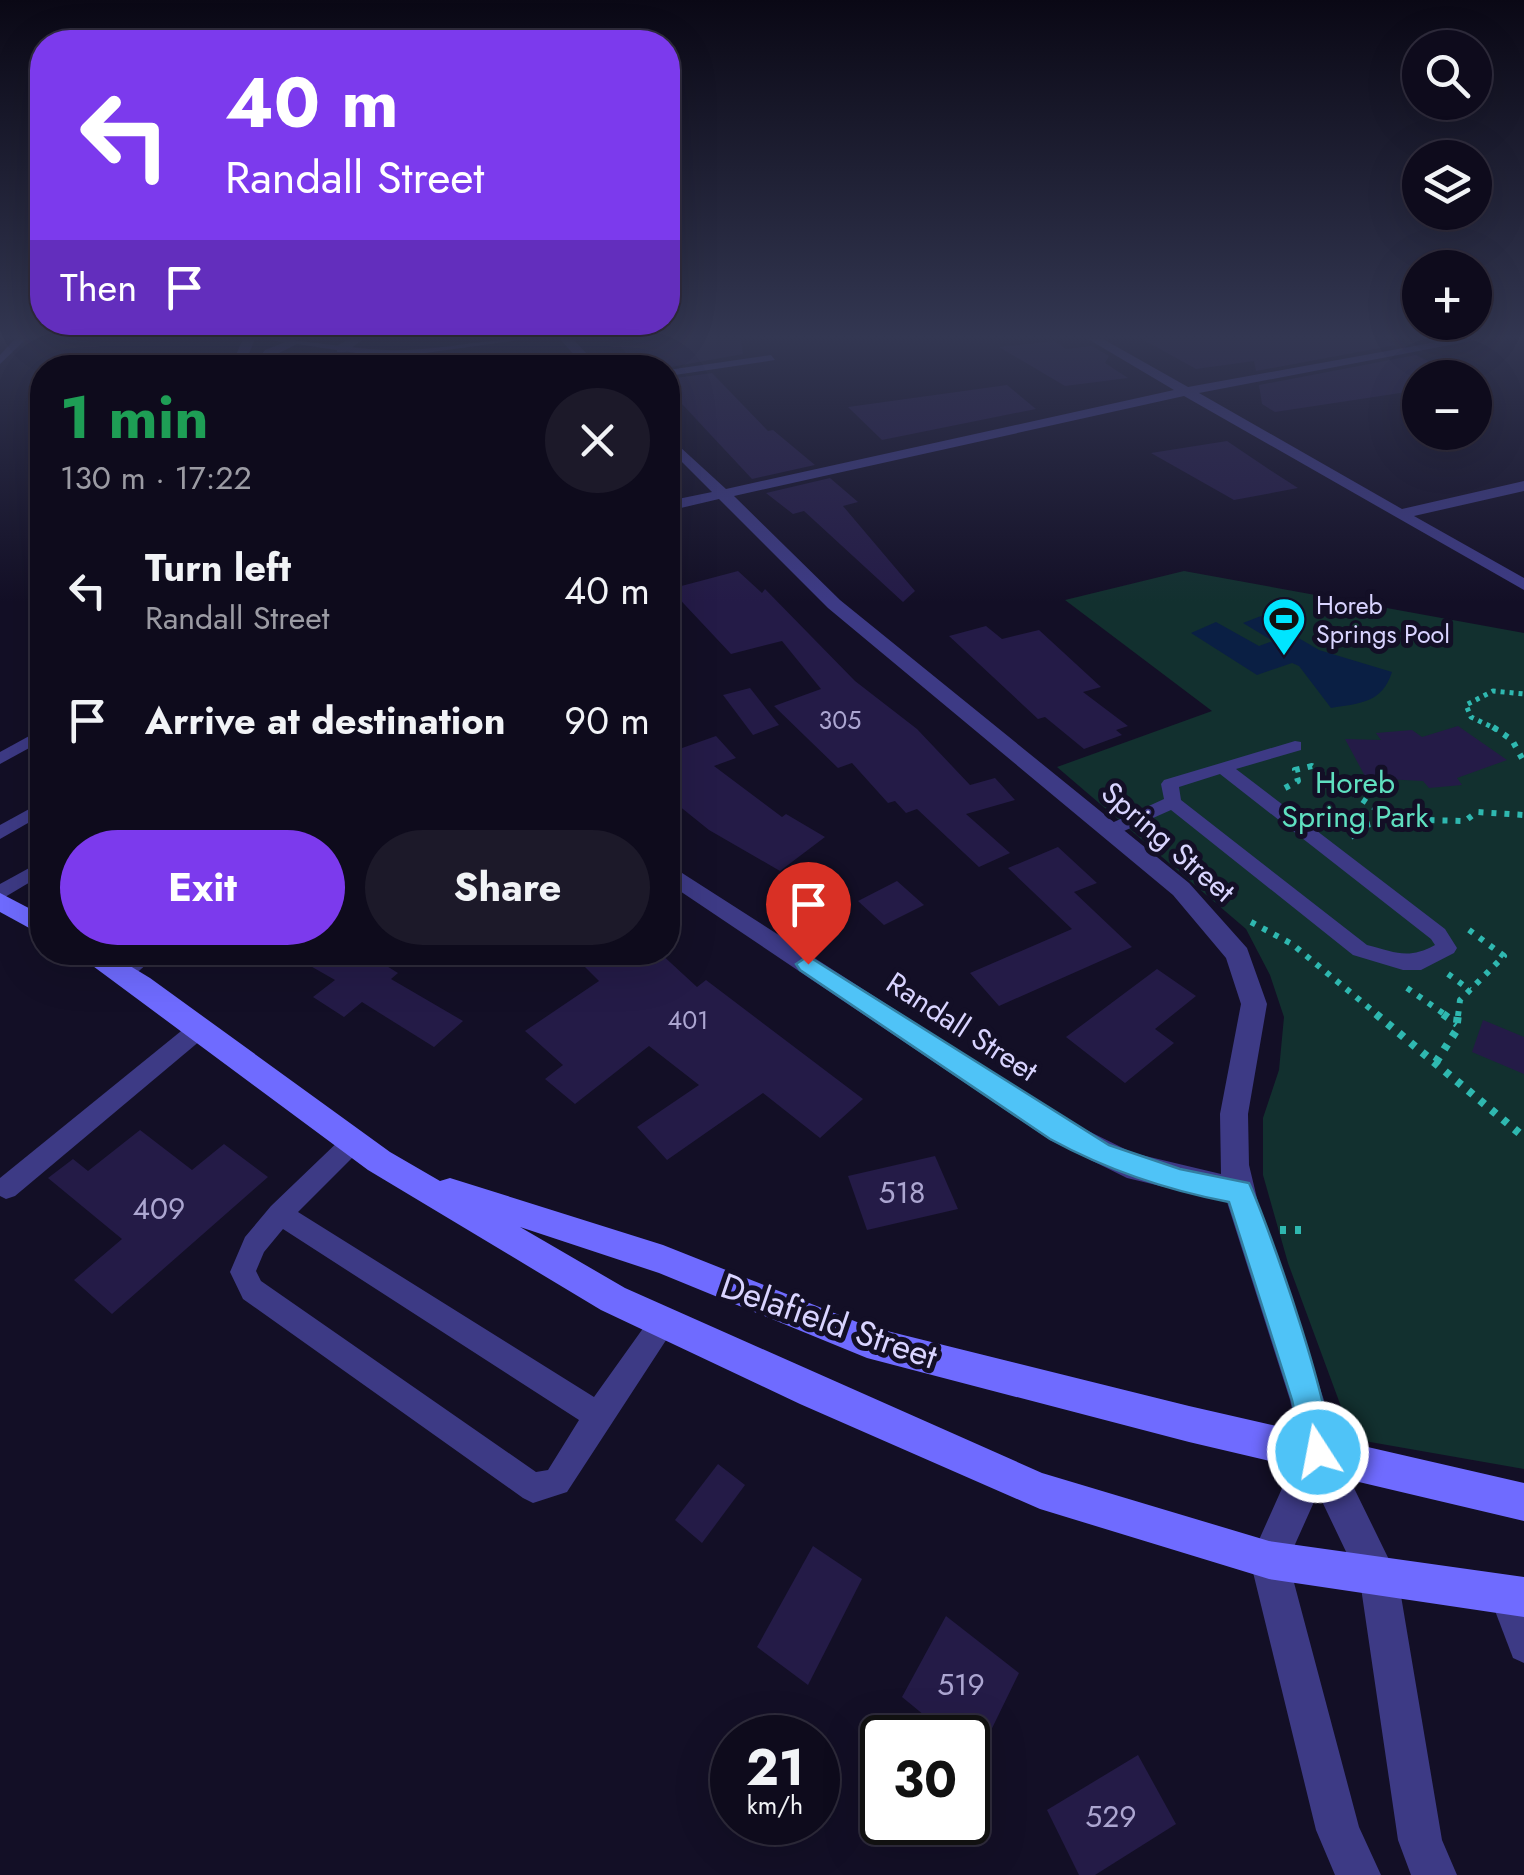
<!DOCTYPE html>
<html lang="en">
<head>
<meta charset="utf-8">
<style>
  body { margin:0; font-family:Jost,sans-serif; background:#1c1929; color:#f1f3f6; height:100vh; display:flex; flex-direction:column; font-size:38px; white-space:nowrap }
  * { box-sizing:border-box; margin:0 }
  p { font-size:32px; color:#9b9ba3 }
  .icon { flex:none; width:55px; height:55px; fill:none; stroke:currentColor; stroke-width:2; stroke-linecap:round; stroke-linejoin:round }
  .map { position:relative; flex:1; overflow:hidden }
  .side { position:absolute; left:30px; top:355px; width:650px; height:610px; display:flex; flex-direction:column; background:#0e0b1c; border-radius:40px; box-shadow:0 10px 40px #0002,0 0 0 2px #2e2b3b }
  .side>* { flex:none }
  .hud { position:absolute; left:30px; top:30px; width:650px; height:305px; border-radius:40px; box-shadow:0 10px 40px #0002,0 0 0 2px #2e2b3b; background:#7c3aed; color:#fff; overflow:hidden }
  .tools { position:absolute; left:1402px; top:30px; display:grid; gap:20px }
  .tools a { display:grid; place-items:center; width:90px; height:90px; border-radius:50%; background:#0e0b1c; box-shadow:0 10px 40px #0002,0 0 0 2px #2e2b3b; font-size:50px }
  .speed { position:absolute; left:710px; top:1715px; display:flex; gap:20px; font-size:50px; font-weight:700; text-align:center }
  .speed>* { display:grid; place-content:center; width:130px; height:130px; border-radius:50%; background:#0e0b1c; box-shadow:0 10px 40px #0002,0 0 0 2px #2e2b3b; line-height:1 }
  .speed small { font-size:25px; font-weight:400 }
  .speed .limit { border:5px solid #111; border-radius:15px; background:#fff; color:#111 }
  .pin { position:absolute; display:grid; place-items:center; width:85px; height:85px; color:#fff; margin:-102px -42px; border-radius:50% 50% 50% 0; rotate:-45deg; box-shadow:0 0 10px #0007 }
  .pin .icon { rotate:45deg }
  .me { position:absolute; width:110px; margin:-55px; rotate:349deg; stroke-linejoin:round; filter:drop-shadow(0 0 8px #0008) }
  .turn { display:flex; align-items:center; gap:35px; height:210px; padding:0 30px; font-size:45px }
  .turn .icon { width:130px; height:130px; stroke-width:2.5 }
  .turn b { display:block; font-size:70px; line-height:85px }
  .then { display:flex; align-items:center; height:95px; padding:0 30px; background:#0003; gap:20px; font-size:38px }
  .round { display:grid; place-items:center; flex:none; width:105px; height:105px; border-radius:52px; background:#1c1929 }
  .head { display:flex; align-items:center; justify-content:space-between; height:170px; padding:0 30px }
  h1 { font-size:60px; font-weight:700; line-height:75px; color:#1e9e55 }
  .primary-button { display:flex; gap:20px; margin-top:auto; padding:20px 30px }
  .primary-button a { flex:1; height:115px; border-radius:60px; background:#7c3aed; color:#fff; font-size:40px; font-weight:700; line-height:115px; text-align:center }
  .primary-button a+a { background:#1c1929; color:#f1f3f6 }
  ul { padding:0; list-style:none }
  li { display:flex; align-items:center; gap:30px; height:130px; padding:0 30px }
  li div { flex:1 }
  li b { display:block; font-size:38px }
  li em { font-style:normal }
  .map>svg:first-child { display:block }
</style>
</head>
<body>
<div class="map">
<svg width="1524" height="1875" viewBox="0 0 1524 1875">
  <rect width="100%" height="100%" fill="#130f26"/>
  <!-- green -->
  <polygon fill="#12302f" points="1184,571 1524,633 1524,1469 1353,1439 1288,1263 1263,1175 1263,1118 1279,1070 1284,1017 1270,975 1246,929 1057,767 1212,711 1065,600"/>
  <!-- water -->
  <path fill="#0a1f44" d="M1261 616 1319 650 1392 672C1382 703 1361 703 1331 708L1299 666 1292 663 1257 675 1191 633 1216 622 1259 646 1273 641 1243 623Z"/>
  <!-- building -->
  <g fill="#241b47">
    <polygon points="654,339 741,339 743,354 665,368 637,368 619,344"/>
    <polygon points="1142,339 1384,339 1396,345 1256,371 1254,361 1196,369"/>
    <polygon points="1055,341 1066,349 1092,346 1109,356 1105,363 1128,378 1065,386 999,347"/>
    <polygon points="1416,355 1461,378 1420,378 1420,390 1275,412 1262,404 1259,385"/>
    <polygon points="712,373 768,431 773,430 815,465 752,479 668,389 668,379"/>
    <polygon points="1007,385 1036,409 882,440 848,407"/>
    <polygon points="1227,441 1270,470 1298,488 1234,500 1151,453"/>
    <polygon points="830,478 858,502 843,506 915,591 903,602 804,511 793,514 766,493"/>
    <polygon points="738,571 762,593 765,589 855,681 917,729 970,785 995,778 1015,800 966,814 1010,853 979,867 917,809 906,813 895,801 888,803 852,763 838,768 774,706 821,689 782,641 731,654 670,589"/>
    <polygon points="986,626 1002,639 1039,630 1101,687 1083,692 1128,726 1116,730 1122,735 1084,749 1045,717 1038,719 949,636"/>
    <polygon points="750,688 779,725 753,735 723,695"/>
    <polygon points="1458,726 1507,760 1457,778 1462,785 1429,788 1423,781 1366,778 1345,739 1381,740 1376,733 1412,730 1422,737"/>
    <polygon points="716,736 736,758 714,766 782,817 786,814 825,837 780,871 709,830 668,797 668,753"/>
    <polygon points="1058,847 1097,883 1074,892 1132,947 999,1006 970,973 1072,929 1008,868"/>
    <polygon points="897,881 924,905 884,925 858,901"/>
    <polygon points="286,952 364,952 398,973 391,979 463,1021 434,1047 362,1002 344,1017 313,997 335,980"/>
    <polygon points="605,952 659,952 697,987 706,980 863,1099 820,1138 763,1093 667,1160 637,1127 699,1085 649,1046 575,1104 545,1079 563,1065 525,1031 599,981 583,965"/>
    <polygon points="1157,969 1196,996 1155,1029 1174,1043 1125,1083 1066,1037"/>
    <polygon points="1483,1020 1524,1037 1524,1074 1472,1052"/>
    <polygon points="140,1130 192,1170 224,1144 268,1177 112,1314 74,1280 122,1239 48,1178 73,1159 88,1171"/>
    <polygon points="935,1156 958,1209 867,1230 848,1176"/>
    <polygon points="718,1464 745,1485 702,1543 675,1520"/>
    <polygon points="813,1546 862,1579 808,1685 757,1647"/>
    <polygon points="946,1616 1019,1673 977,1759 968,1751 968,1738 952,1738 902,1697"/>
    <polygon points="1138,1755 1176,1824 1095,1875 1079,1875 1047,1810"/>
  </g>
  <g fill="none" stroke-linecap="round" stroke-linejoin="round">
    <!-- path-far2 -->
    <polyline stroke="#2fb8b0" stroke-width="5" stroke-dasharray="4 5" stroke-linecap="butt" points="1498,730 1471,717 1466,705 1493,691 1524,694"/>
    <!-- path-far1 -->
    <g stroke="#2fb8b0" stroke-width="6" stroke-dasharray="5 8" stroke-linecap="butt">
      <polyline points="1493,727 1512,740 1524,762"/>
      <polyline points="1285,788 1298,781 1295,770 1312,766 1390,818"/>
      <polyline points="1355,838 1350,829 1391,819 1465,821 1477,812 1524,815"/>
      <polyline points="1251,922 1292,944 1379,1016"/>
      <polyline points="1448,974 1470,990"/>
      <polyline points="1407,988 1447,1016"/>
      <polyline points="1458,1016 1460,1000 1504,956 1465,927"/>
    </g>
    <!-- path -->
    <g stroke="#2fb8b0" stroke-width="8" stroke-dasharray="6 9" stroke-linecap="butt">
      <polyline points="1376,1014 1524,1137"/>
      <polyline points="1443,1014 1457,1024"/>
      <polyline points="1436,1062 1456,1031 1458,1014"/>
      <polyline points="1280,1230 1304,1230"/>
    </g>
    <!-- service -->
    <g fill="#3d3a85" fill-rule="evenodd">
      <polygon points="15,339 26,339 0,364 0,355"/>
      <polygon points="771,355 775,360 668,376 668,370"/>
      <polygon points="42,729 42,741 0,764 0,752"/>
      <path d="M1295 741 1301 742V750L1236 769 1445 929 1457 948 1454 953 1421 970H1403L1353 955 1171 810 1115 835H1103L1100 831 1103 827 1164 799 1161 784 1164 780ZM1220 774 1431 939 1435 945C1408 960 1395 952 1367 945L1181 800 1179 787Z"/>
      <polygon points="42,802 42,815 0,839 0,825"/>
      <polygon points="42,861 42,875 0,900 0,884"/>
      <polygon points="136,952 160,952 130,979 116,979 113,974"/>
      <polygon points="199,1021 207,1023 210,1029 207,1035 15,1196 6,1199 0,1196 0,1178 191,1023"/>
      <path d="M353 1132 361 1135 365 1142 361 1149 298 1212 594 1397 654 1313 663 1309 672 1313 676 1322 672 1331 567 1492 533 1503 523 1498 243 1299 230 1272 245 1237 271 1206 345 1135ZM283 1229 579 1420 548 1470 536 1472 261 1281 256 1271 264 1252Z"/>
      <polygon points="1505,1579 1516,1584 1524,1604 1524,1663 1513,1658 1489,1595 1494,1584"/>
    </g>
    <!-- minor -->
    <g fill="#3d3a85" fill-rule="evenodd">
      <polygon points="243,339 255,339 248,356 255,363 265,350 293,339 299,343 273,356 264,368 245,368 235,357"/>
      <polygon points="349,339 364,339 345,352 337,352 337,346"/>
      <polygon points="560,339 573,339 600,368 586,368"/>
      <polygon points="1088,339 1103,339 1188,387 1453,339 1481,339 1199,393 1402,509 1524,481 1524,491 1414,516 1524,578 1524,590 1184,396 734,496 840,600 1189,883 1247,948 1267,1004 1248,1114 1249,1165 1262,1219 1324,1400 1335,1452 1330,1465 1317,1470 1304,1465 1290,1400 1227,1202 1127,1178 1050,1140 668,883 668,864 1070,1122 1133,1153 1221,1174 1220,1114 1241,1004 1226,958 1173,895 828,608 719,499 668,511 668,501 712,492 668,448 668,436 726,489 1174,390"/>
    </g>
    <!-- tertiary -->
    <g fill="#3d3a85" fill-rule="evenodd">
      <path d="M264 339C306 339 346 349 387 350 433 352 480 339 526 339L389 358Z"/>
      <polygon points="1317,1434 1330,1439 1398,1578 1442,1840 1457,1875 1411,1875 1398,1840 1360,1581 1318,1493 1288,1560 1359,1827 1381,1875 1335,1875 1316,1830 1250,1560 1304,1439"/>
    </g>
    <!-- secondary -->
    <g fill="#6f6bff" fill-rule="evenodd">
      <polygon points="0,893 42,915 42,935 0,912"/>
      <polygon points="74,952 107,952 150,978 390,1152 440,1181 450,1178 663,1245 867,1326 1189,1406 1524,1483 1524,1521 1189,1442 867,1358 659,1273 520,1227 625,1288 1042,1473 1269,1541 1524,1577 1524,1617 1269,1579 1040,1509 800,1404 601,1310 368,1170"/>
    </g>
  </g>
  <!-- sky -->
  <linearGradient id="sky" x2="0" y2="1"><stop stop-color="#0a0815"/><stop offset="0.56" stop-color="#333752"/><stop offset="1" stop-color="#333752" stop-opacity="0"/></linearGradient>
  <rect width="1524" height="602" fill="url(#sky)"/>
  <!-- route -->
  <path fill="#4fc3f7" stroke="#337fa1" stroke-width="2.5" d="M808 956 1109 1145 1180 1169 1249 1183C1268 1223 1342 1432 1329 1464L1318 1468 1306 1464 1292 1400 1229 1202C1166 1190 1107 1170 1050 1139L800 970 796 964Z"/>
  <!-- icons -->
  <defs>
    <g id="stadium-pin" transform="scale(2.25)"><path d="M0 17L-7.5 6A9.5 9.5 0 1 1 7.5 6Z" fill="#00e5ff" stroke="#130f26"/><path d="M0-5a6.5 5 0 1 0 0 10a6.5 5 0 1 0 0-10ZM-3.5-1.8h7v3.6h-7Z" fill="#111"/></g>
  </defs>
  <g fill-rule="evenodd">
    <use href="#stadium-pin" x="1284" y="619"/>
  </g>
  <g text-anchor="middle" stroke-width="10" stroke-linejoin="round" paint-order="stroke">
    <!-- far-poi labels -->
    <g font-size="25" fill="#d9d4ff" stroke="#130f26" text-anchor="start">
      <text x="1316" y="614">Horeb<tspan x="1316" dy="29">Springs Pool</tspan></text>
    </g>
    <!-- number labels -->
    <g font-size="25" fill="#aca6d1">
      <text x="840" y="729">305</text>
      <text x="688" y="1029">401</text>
    </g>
    <!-- park labels -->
    <g font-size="30" fill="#5fe0c0" stroke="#130f26">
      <text x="1355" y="793">Horeb<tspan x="1355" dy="34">Spring Park</tspan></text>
    </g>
    <!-- street labels -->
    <g font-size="30" fill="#d9d4ff" stroke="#130f26">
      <text transform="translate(1168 842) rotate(41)" y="10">Spring Street</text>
      <text transform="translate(962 1027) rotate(33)" y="10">Randall Street</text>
    </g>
    <!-- near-number labels -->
    <g font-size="30" fill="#aca6d1">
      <text x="902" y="1203">518</text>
      <text x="159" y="1219">409</text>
      <text x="961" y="1695">519</text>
      <text x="1111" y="1827">529</text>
    </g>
    <!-- near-street labels -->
    <g font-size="35" fill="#d9d4ff" stroke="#130f26">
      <text transform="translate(829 1321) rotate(19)" y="12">Delafield Street</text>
    </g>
  </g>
</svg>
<div class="tools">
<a><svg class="icon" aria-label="search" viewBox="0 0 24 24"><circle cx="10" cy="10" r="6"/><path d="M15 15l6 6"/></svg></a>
<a><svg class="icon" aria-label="layers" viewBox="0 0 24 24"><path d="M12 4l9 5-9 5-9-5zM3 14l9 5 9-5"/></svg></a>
<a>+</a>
<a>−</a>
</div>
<div class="speed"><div>21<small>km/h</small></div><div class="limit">30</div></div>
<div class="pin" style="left:808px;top:964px;background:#d93025"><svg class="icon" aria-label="arrive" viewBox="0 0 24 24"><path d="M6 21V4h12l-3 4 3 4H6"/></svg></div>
<svg class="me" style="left:1318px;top:1452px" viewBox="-20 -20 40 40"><circle r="17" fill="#4fc3f7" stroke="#fff" stroke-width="3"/><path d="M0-11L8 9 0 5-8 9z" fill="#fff"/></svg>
<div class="hud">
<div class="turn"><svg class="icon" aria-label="left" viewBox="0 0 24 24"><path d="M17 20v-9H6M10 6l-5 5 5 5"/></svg><div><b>40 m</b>Randall Street</div></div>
<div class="then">Then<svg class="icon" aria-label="arrive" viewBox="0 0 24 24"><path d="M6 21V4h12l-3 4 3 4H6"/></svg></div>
</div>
<section class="side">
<div class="head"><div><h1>1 min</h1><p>130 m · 17:22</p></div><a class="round"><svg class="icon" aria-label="close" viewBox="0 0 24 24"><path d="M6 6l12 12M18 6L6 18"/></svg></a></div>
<ul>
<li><svg class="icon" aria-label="left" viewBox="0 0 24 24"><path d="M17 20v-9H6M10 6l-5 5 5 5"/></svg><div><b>Turn left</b><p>Randall Street</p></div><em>40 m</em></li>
<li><svg class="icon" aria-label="arrive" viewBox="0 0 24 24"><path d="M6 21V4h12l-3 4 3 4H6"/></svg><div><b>Arrive at destination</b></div><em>90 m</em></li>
</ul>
<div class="primary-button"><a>Exit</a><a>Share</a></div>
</section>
</div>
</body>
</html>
